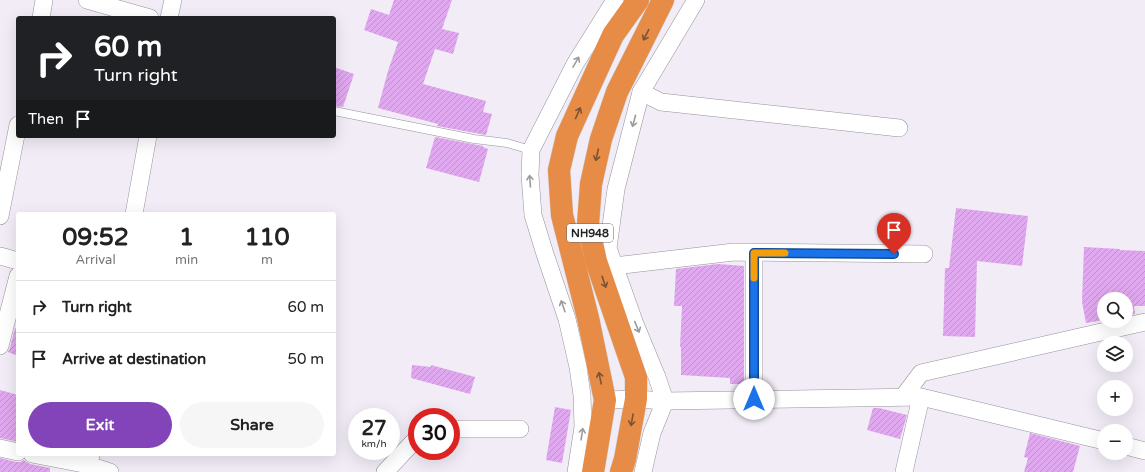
<!DOCTYPE html>
<html lang="en">
<head>
<meta charset="utf-8">
<style>
  body { margin:0; font-family:"Varela Round",sans-serif; background:#f6f6f6; color:#222; height:100vh; display:flex; flex-direction:column; font-size:15px; white-space:nowrap }
  * { box-sizing:border-box; margin:0 }
  p { font-size:13px; color:#767676 }
  .icon { flex:none; width:22px; height:22px; fill:none; stroke:currentColor; stroke-width:2; stroke-linecap:round; stroke-linejoin:round }
  .map { position:relative; flex:1; overflow:hidden }
  .details { position:absolute; left:16px; top:212px; width:320px; height:244px; display:flex; flex-direction:column; background:#fff; border-radius:4px; box-shadow:0 4px 16px #0002 }
  .details>* { flex:none }
  .guide { position:absolute; left:16px; top:16px; width:320px; height:122px; border-radius:4px; box-shadow:0 4px 16px #0002; background:#202124; color:#fff; overflow:hidden }
  .controls { position:absolute; left:1097px; top:292px; display:grid; gap:8px }
  .controls a { display:grid; place-items:center; width:36px; height:36px; border-radius:50%; background:#fff; box-shadow:0 4px 16px #0002; font-size:20px }
  .speed { position:absolute; left:348px; top:408px; display:flex; gap:8px; font-size:20px; font-weight:700; text-align:center }
  .speed>* { display:grid; place-content:center; width:52px; height:52px; border-radius:50%; background:#fff; box-shadow:0 4px 16px #0002; line-height:1 }
  .speed small { font-size:10px; font-weight:400 }
  .speed .limit { border:6px solid #d22; background:#fff; color:#111 }
  .pin { position:absolute; display:grid; place-items:center; width:34px; height:34px; color:#fff; margin:-41px -17px; border-radius:50% 50% 50% 0; rotate:-45deg; box-shadow:0 0 4px #0007 }
  .pin .icon { rotate:45deg }
  .me { position:absolute; width:44px; margin:-22px; rotate:0deg; stroke-linejoin:round; filter:drop-shadow(0 0 3px #0008) }
  .turn { display:flex; align-items:center; gap:14px; height:84px; padding:0 12px; font-size:18px }
  .turn .icon { width:52px; height:52px; stroke-width:2.5 }
  .turn b { display:block; font-size:28px; line-height:34px }
  .then { display:flex; align-items:center; height:38px; padding:0 12px; background:#0003; gap:8px; font-size:15px }
  .eta { display:flex; justify-content:space-evenly; align-items:center; height:68px; text-align:center }
  .eta b { font-size:24px; font-weight:700; line-height:28px }
  .primary-button { display:flex; gap:8px; margin-top:auto; padding:8px 12px }
  .primary-button a { flex:1; height:46px; border-radius:24px; background:#8344b9; color:#fff; font-size:16px; font-weight:700; line-height:46px; text-align:center }
  .primary-button a+a { background:#f6f6f6; color:#222 }
  ul { padding:0; list-style:none }
  li { display:flex; align-items:center; gap:12px; height:52px; padding:0 12px; border-top:1px solid #e0e0e0 }
  li div { flex:1 }
  li b { display:block; font-size:15px }
  li em { font-style:normal }
  .map>svg:first-child { display:block }
</style>
</head>
<body>
<div class="map">
<svg width="1145" height="472" viewBox="0 0 1145 472">
  <defs>
    <pattern id="building-hatch" width="6" height="6" patternUnits="userSpaceOnUse"><rect width="6" height="6" fill="#e0a8ee"/><path d="M-1 1l2-2M0 6l6-6M5 7l2-2" fill="none" stroke="#c090cc"/></pattern>
  </defs>
  <rect width="100%" height="100%" fill="#f1ecf6"/>
  <!-- building -->
  <g fill="url(#building-hatch)">
    <polygon points="394,0 452,0 442,29 459,33 453,54 435,49 423,84 486,101 483,112 492,114 486,135 437,126 438,124 378,108 388,71 398,42 364,30 371,9 389,15"/>
    <polygon points="334,67 354,74 343,107 334,106"/>
    <polygon points="435,137 483,146 483,147 488,149 479,182 426,168"/>
    <polygon points="956,208 1028,216 1022,266 977,261 975,337 943,336 945,268 949,268"/>
    <polygon points="1084,247 1120,249 1120,250 1145,251 1145,306 1134,306 1135,314 1126,316 1126,299 1104,299 1104,320 1086,323 1082,302"/>
    <polygon points="718,264 744,266 744,384 730,384 730,378 681,375 681,347 680,347 682,306 674,306 676,269"/>
    <polygon points="15,328 18,329 18,356 8,352 10,348"/>
    <polygon points="412,365 431,367 431,365 475,377 470,394 411,378"/>
    <polygon points="0,390 18,395 18,442 0,438"/>
    <polygon points="555,407 571,410 562,463 546,460"/>
    <polygon points="873,408 879,408 907,415 900,439 867,430"/>
    <polygon points="1030,433 1080,446 1073,472 1024,472 1028,458 1024,457"/>
    <polygon points="0,458 16,462 21,462 23,460 30,464 50,468 50,472 0,472"/>
  </g>
  <g fill="none" stroke-linecap="round" stroke-linejoin="round">
    <!-- lane casing -->
    <g stroke="#96919a" stroke-width="9">
      <polyline id="lane" points="334,111 474,139 507,143 531,150"/>
    </g>
    <!-- street casing -->
    <g stroke="#96919a" stroke-width="18">
      <g id="street">
        <polyline points="87,0 150,18"/>
        <polyline points="41,18 44,0"/>
        <polyline points="169,18 173,0"/>
        <polyline points="641,92 661,102 899,128"/>
        <polyline points="134,214 148,136"/>
        <polyline points="0,216 18,125"/>
        <polyline points="754,253 754,399"/>
        <polyline points="0,256 18,261"/>
        <polyline points="614,266 734,252 924,254"/>
        <polyline points="0,346 18,276"/>
        <polyline points="903,397 921,373 1145,322"/>
        <polyline points="605,400 636,399 665,401 921,397 1104,441"/>
        <polyline points="451,429 520,429"/>
        <polyline points="1126,446 1145,451"/>
        <polyline points="0,448 18,452"/>
        <polyline points="32,454 89,465"/>
        <polyline points="91,454 89,465 110,472"/>
        <polyline points="385,472 417,438"/>
        <polyline points="576,472 583,427 582,395 578,367 567,319 545,254 533,215 530,175 531,150 575,64 615,0"/>
        <polyline points="643,472 652,433 665,401 657,377 635,324 608,248 616,189 641,92 696,0"/>
        <polyline points="904,472 921,397"/>
      </g>
    </g>
    <!-- highway casing -->
    <g stroke="#cfcecf" stroke-width="23">
      <g id="highway">
        <polyline points="593,472 605,400 588,318 562,215 559,170 567,136 613,35 638,0"/>
        <polyline points="621,472 625,459 636,399 636,377 596,261 588,224 591,184 601,139 617,92 663,0"/>
      </g>
    </g>
    <!-- lane -->
    <use href="#lane" stroke="#fff" stroke-width="8"/>
    <!-- street -->
    <use href="#street" stroke="#fff" stroke-width="17"/>
    <!-- highway -->
    <use href="#highway" stroke="#e78c46" stroke-width="22"/>
  </g>
  <!-- one-way arrows -->
  <defs><path id="oneway-shaft" d="M-6 0H5M1.5-3L5.5 0L1.5 3" fill="none" stroke-width="1.6" stroke-linecap="round" stroke-linejoin="round"/></defs>
  <g stroke="#7c5234">
    <use href="#oneway-shaft" transform="translate(646 35) rotate(117)"/>
    <use href="#oneway-shaft" transform="translate(578 113) rotate(-66)"/>
    <use href="#oneway-shaft" transform="translate(597 155) rotate(103)"/>
    <use href="#oneway-shaft" transform="translate(604 282) rotate(71)"/>
    <use href="#oneway-shaft" transform="translate(600 378) rotate(-102)"/>
    <use href="#oneway-shaft" transform="translate(632 420) rotate(100)"/>
  </g>
  <g stroke="#9c9c9d">
    <use href="#oneway-shaft" transform="translate(576 62) rotate(-60)"/>
    <use href="#oneway-shaft" transform="translate(634 121) rotate(105)"/>
    <use href="#oneway-shaft" transform="translate(530 181) rotate(-94)"/>
    <use href="#oneway-shaft" transform="translate(563 306) rotate(-109)"/>
    <use href="#oneway-shaft" transform="translate(637 327) rotate(68)"/>
    <use href="#oneway-shaft" transform="translate(582 434) rotate(-81)"/>
  </g>
  <g fill="none" stroke-linecap="round" stroke-linejoin="round">
    <!-- route casing -->
    <g stroke="#114b97" stroke-width="10">
      <polyline id="route" points="754,399 754,253 894,254"/>
    </g>
    <!-- route -->
    <use href="#route" stroke="#1a73e8" stroke-width="7"/>
    <!-- slow -->
    <polyline stroke="#f59e0b" stroke-width="7" points="754,278 754,253 785,253"/>
  </g>
  <g text-anchor="middle" stroke-width="3" stroke-linejoin="round" paint-order="stroke">
    <!-- shield labels -->
    <rect fill="#fff" stroke="#666467" stroke-width="1" x="567" y="224" width="46" height="18" rx="3"/>
    <g font-size="11" font-weight="bold" fill="#242226">
      <text x="590" y="237">NH948</text>
    </g>
  </g>
</svg>
<div class="controls">
<a><svg class="icon" aria-label="search" viewBox="0 0 24 24"><circle cx="10" cy="10" r="6"/><path d="M15 15l6 6"/></svg></a>
<a><svg class="icon" aria-label="layers" viewBox="0 0 24 24"><path d="M12 4l9 5-9 5-9-5zM3 14l9 5 9-5"/></svg></a>
<a>+</a>
<a>−</a>
</div>
<div class="speed"><div>27<small>km/h</small></div><div class="limit">30</div></div>
<div class="pin" style="left:894px;top:254px;background:#d93025"><svg class="icon" aria-label="arrive" viewBox="0 0 24 24"><path d="M6 21V4h12l-3 4 3 4H6"/></svg></div>
<svg class="me" style="left:754px;top:399px" viewBox="-20 -20 40 40"><circle r="19" fill="#fff"/><path d="M0-13L10 11 0 6-10 11z" fill="#1a73e8"/></svg>
<div class="guide">
<div class="turn"><svg class="icon" aria-label="right" viewBox="0 0 24 24"><path d="M7 20v-9h11M14 6l5 5-5 5"/></svg><div><b>60 m</b>Turn right</div></div>
<div class="then">Then<svg class="icon" aria-label="arrive" viewBox="0 0 24 24"><path d="M6 21V4h12l-3 4 3 4H6"/></svg></div>
</div>
<section class="details">
<div class="eta">
<div><b>09:52</b><p>Arrival</p></div>
<div><b>1</b><p>min</p></div>
<div><b>110</b><p>m</p></div>
</div>
<ul>
<li><svg class="icon" aria-label="right" viewBox="0 0 24 24"><path d="M7 20v-9h11M14 6l5 5-5 5"/></svg><div><b>Turn right</b></div><em>60 m</em></li>
<li><svg class="icon" aria-label="arrive" viewBox="0 0 24 24"><path d="M6 21V4h12l-3 4 3 4H6"/></svg><div><b>Arrive at destination</b></div><em>50 m</em></li>
</ul>
<div class="primary-button"><a>Exit</a><a>Share</a></div>
</section>
</div>
</body>
</html>
